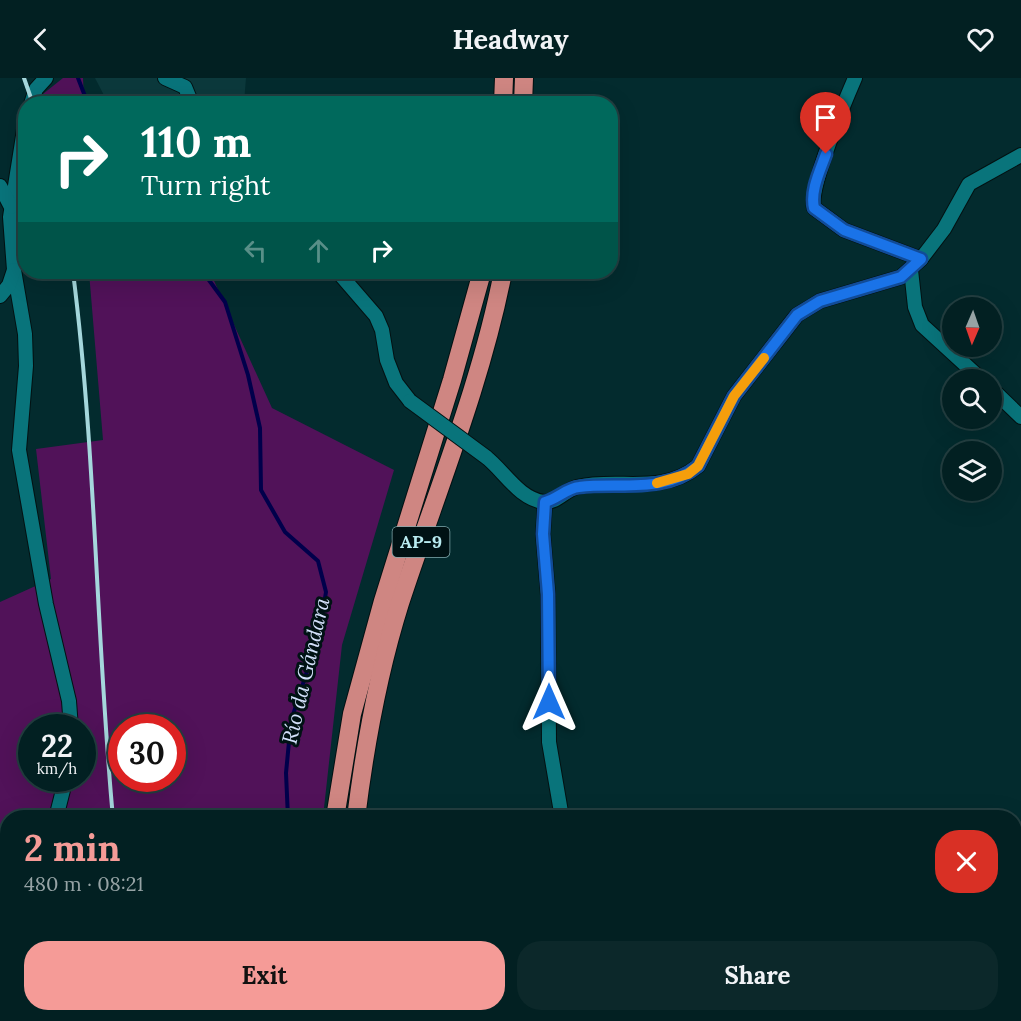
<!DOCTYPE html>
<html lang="en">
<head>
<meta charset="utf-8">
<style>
  body { margin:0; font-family:Lora,serif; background:#0c282a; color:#f1f3f6; height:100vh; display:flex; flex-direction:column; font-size:22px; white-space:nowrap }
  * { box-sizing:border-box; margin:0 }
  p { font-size:20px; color:#96a3a5 }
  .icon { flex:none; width:33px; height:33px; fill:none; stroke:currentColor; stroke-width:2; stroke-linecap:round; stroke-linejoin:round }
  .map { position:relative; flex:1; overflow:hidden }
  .details { position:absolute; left:0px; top:732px; width:1022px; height:212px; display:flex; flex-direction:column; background:#022022; border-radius:24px 24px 0 0; box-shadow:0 6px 24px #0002,0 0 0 2px #233e40 }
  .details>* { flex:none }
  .hud { position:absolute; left:18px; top:18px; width:600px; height:183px; border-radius:24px; box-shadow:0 6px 24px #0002,0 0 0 2px #233e40; background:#00695c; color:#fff; overflow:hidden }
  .needle { width:39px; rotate:182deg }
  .buttons { position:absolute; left:942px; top:219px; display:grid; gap:12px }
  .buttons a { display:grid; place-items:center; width:60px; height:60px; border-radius:50%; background:#022022; box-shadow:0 6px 24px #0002,0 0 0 2px #233e40; font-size:30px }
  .speed { position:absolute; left:18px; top:636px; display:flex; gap:12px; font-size:30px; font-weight:700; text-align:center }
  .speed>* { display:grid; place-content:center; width:78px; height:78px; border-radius:50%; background:#022022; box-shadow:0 6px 24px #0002,0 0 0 2px #233e40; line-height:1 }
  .speed small { font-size:15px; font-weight:400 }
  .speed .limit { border:9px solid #d22; background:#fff; color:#111 }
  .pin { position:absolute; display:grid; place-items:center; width:51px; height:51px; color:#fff; margin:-62px -26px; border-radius:50% 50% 50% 0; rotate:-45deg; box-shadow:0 0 6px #0007 }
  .pin .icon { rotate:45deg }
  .me { position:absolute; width:66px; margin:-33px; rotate:0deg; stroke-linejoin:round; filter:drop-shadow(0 0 4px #0008) }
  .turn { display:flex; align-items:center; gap:21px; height:126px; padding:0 24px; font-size:27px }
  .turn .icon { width:78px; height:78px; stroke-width:2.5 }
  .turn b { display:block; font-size:42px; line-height:51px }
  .lanes { display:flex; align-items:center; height:57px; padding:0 24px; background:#0003; justify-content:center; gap:30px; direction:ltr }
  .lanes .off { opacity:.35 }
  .round { display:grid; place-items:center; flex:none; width:63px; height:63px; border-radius:24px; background:#0c282a }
  .summary { display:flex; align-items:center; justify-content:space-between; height:102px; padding:0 24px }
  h1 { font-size:36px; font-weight:700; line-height:45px; color:#f59b97 }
  .cta { display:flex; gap:12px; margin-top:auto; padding:12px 24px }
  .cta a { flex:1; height:69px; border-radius:24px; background:#f59b97; color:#111; font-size:24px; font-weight:700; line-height:69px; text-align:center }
  .cta a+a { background:#0c282a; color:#f1f3f6 }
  header { display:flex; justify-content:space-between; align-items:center; height:78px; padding:0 24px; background:#022022; font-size:27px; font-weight:700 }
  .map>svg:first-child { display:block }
</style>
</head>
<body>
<header><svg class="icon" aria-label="back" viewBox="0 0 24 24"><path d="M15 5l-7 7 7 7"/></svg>Headway<svg class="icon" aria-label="heart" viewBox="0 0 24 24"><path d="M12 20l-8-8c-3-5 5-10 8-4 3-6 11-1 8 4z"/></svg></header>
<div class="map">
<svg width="1021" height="943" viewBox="0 0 1021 943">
  <rect width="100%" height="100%" fill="#032b2e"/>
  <!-- built -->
  <polygon fill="#0c393c" points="95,0 246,0 244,25 108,25"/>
  <!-- green -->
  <g fill="#511259" fill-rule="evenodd">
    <polygon points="63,0 83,0 84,25 46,25 43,16"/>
    <path d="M89 194H210L272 330 394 392 342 567 323 739 8 740 7 829 0 839V524L51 501 36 371 103 362ZM32 650H82V700H32ZM122 650H172V700H122Z"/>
    <polygon points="0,862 7,864 7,933 0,931"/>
    <polygon points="187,936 320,936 320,943 189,943"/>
  </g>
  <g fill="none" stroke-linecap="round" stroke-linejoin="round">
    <!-- stream -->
    <g stroke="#00004b" stroke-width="4">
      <polyline points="78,0 88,26"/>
      <polyline points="203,194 225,224 248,297 260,350 261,412 285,454 318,483 326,514 319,556 291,643 286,695 288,740"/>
      <polyline points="279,936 281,943"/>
    </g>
    <!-- minor casing -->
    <g stroke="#031112" stroke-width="16">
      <g id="minor">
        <polyline points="165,0 185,9 192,26"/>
        <path d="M855 0C845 23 809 109 814 130L844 152 921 181"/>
        <polyline points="31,26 36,11 46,0"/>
        <polyline points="26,39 10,139 14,192 25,256 26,288 19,372 46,526 69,623 71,650"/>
        <polyline points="0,108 11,129"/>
        <polyline points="911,192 915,229 922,247 982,302"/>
        <polyline points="338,194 376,238 382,252 387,282 396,305 410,323"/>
        <polyline points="0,218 9,207 14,192"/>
        <polyline points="992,311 1021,339"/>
        <path d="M486 379C504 393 519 421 544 424 557 425 565 412 577 409 619 399 661 418 698 388L734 318 797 237 820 223 901 199 921 181 944 151 969 106 1021 77"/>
        <polyline points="545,424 543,456 548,517 549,664 562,740"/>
        <polyline points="56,740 66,700"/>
        <polyline points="1014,830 1021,777"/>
        <polyline points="0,837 8,822"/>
        <polyline points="1014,927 1021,933"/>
        <polyline points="539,936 564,943"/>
        <polyline points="576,936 576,943"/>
      </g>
    </g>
    <!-- motorway casing -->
    <g stroke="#031112" stroke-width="20">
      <g id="motorway">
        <polyline points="503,26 504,0"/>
        <polyline points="523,26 524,0"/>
        <polyline points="335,740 352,636 383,523 452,302 482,194"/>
        <path d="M356 740C365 667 378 595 400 525 436 415 481 307 503 194"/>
        <polyline points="336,936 337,943"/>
        <polyline points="354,936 355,943"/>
      </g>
    </g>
    <!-- minor -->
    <use href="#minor" stroke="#09747b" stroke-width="14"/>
    <!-- motorway -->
    <use href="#motorway" stroke="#cf8682" stroke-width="18"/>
    <!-- rail -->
    <g stroke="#a5d7dc" stroke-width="4">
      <polyline points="24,0 33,26"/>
      <path d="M73 194C96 375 96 558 113 740"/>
      <polyline points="145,936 146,943"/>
    </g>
    <!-- minor-bridge casing -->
    <g stroke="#031112" stroke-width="16" stroke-linecap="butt">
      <polyline id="minor-bridge" points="410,323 486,379"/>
    </g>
    <!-- minor-bridge -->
    <use href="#minor-bridge" stroke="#09747b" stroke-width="14"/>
  </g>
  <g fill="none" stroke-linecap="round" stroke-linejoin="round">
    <!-- route casing -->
    <g stroke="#114b97" stroke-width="15">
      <path id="route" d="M549 624 548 516 543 456 545 424C557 421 567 410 579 409 619 404 664 416 698 388L734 318 797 237 820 223 901 199 921 181 844 152 814 130C810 113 820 93 826 76"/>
    </g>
    <!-- route -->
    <use href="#route" stroke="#1a73e8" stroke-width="10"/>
    <!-- slow -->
    <polyline stroke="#f59e0b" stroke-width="10" points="657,405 688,396 698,388 734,318 764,280"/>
  </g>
  <g text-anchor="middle" stroke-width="6" stroke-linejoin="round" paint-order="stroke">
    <!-- shield labels -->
    <rect fill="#001214" stroke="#82abaf" stroke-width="1.5" x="392.5" y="449" width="57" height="30" rx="4.5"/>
    <g font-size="18" font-weight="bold" fill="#b9ecf1">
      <text x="421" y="470">AP-9</text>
    </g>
    <!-- water labels -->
    <g font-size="21" font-style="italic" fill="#d3e1fb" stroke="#001214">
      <text transform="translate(306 593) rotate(-77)" y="7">Río da Gándara</text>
    </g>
  </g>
</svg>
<div class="buttons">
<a><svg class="needle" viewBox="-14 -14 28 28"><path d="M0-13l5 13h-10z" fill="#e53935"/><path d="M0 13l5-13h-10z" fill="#96a3a5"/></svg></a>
<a><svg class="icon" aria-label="search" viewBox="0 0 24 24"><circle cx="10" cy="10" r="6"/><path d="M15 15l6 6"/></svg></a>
<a><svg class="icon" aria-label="layers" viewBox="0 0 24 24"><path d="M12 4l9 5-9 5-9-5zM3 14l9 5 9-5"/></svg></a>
</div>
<div class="speed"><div>22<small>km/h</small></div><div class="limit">30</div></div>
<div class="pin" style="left:826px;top:76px;background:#d93025"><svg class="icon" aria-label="arrive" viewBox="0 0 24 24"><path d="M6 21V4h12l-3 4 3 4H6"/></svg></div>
<svg class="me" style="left:549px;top:624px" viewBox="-20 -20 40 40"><path d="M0-17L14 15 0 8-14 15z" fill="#1a73e8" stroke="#fff" stroke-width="4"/></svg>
<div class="hud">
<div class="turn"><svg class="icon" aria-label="right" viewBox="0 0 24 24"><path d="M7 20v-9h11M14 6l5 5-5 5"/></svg><div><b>110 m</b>Turn right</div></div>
<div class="lanes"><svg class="icon off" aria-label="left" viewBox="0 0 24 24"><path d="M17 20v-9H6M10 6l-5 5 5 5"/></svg><svg class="icon off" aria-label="ahead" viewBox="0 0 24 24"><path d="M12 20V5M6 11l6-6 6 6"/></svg><svg class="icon" aria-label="right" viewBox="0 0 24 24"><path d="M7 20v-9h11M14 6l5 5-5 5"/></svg></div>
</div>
<section class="details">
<div class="summary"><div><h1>2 min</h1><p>480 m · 08:21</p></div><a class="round" style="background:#d93025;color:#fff"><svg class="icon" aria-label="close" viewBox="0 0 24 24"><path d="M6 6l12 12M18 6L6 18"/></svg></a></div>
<div class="cta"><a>Exit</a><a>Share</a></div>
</section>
</div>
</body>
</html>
